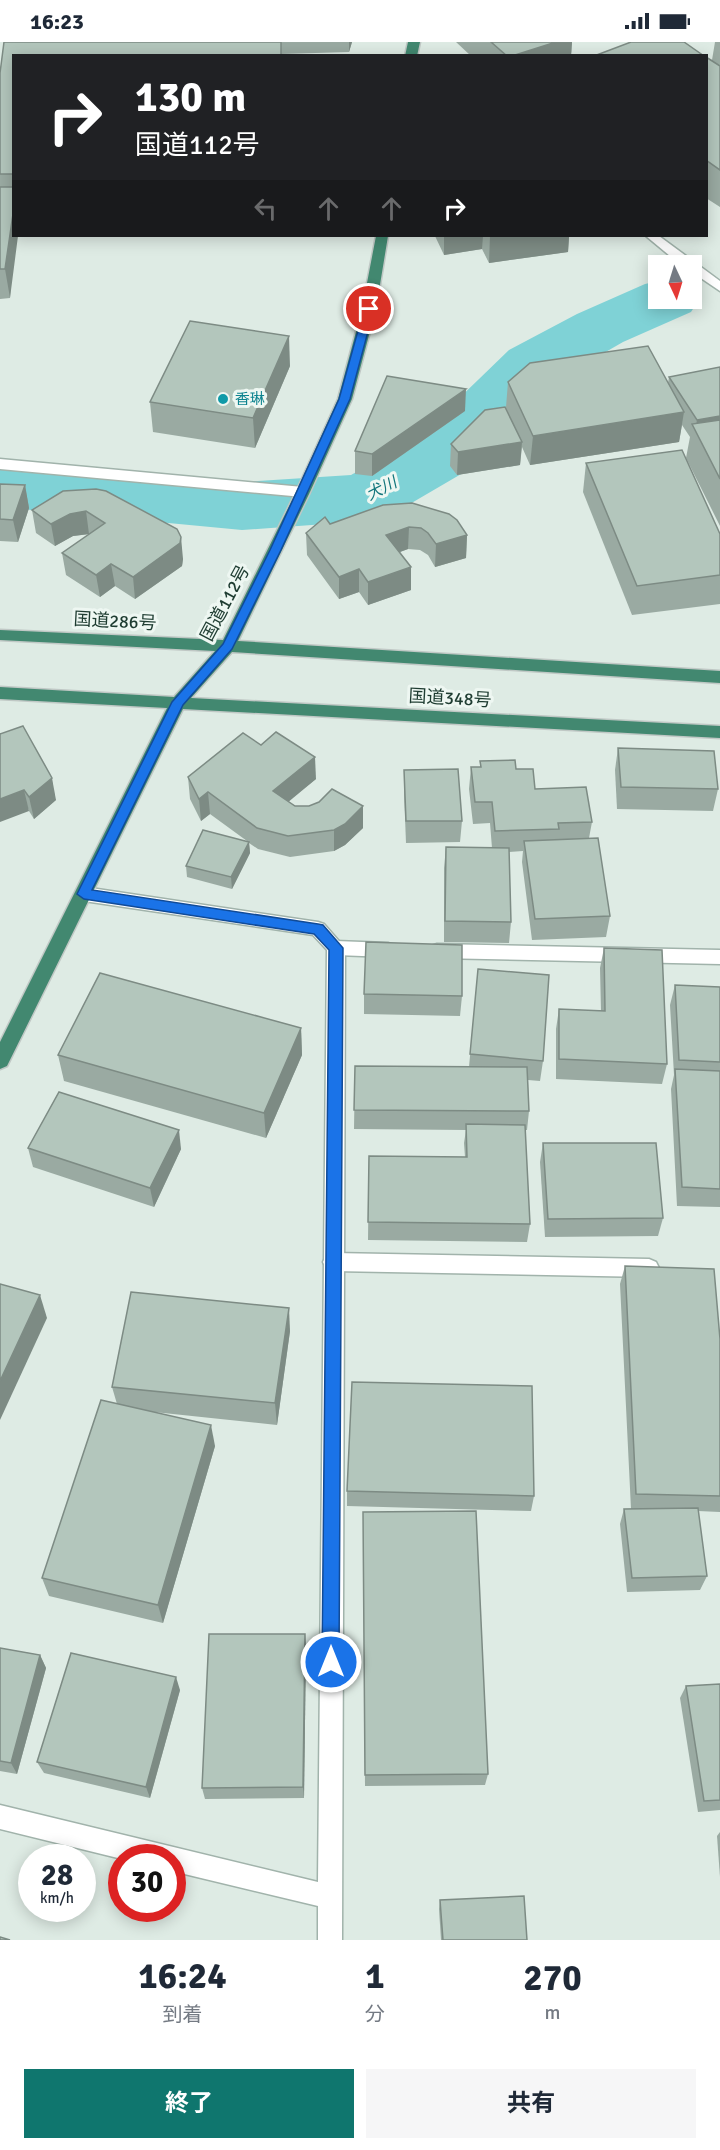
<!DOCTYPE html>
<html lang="ja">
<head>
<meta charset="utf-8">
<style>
  body { margin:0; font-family:Signika,"Noto Sans JP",sans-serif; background:#f6f6f7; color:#1f2937; height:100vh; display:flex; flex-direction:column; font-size:22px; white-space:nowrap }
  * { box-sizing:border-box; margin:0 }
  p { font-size:20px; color:#747a83 }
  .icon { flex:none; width:33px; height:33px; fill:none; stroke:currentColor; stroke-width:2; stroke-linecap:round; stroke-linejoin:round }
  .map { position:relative; height:1898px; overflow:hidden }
  .details { display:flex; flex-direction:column; background:#fff; flex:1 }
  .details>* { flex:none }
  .hud { position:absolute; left:12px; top:12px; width:696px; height:183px; border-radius:0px; box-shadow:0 3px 15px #0003; background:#202124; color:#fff; overflow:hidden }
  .needle { width:39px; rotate:176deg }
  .buttons { position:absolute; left:648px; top:213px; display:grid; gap:12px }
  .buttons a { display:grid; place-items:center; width:54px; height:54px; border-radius:0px; background:#fff; box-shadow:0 3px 15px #0003; font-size:30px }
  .speed { position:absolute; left:18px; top:1802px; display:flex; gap:12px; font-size:30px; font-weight:700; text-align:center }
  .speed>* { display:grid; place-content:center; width:78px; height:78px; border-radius:50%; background:#fff; box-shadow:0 3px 15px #0003; line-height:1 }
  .speed small { font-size:15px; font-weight:400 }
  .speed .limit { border:9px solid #d22; background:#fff; color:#111 }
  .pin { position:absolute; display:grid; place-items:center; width:51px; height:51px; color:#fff; margin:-26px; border:3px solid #fff; border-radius:50%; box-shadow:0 2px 6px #0007 }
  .me { position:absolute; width:66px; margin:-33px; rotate:0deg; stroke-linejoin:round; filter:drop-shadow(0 0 4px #0008) }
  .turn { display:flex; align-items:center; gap:21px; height:126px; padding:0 24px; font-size:27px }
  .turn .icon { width:78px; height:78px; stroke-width:2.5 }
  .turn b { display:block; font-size:42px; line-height:51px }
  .lanes { display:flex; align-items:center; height:57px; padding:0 24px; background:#0003; justify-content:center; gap:30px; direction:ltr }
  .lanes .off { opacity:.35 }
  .eta { display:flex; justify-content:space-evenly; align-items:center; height:102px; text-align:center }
  .eta b { font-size:36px; font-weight:700; line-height:42px }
  .action { display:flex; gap:12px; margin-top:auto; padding:12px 24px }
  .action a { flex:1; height:69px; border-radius:0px; background:#0f766e; color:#fff; font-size:24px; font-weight:700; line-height:69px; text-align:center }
  .action a+a { background:#f6f6f7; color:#1f2937 }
  .status { display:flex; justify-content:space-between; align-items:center; height:42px; padding:0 30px; background:#fff; direction:ltr }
  .status svg { height:16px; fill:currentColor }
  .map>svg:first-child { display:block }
</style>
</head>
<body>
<div class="status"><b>16:23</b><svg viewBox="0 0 49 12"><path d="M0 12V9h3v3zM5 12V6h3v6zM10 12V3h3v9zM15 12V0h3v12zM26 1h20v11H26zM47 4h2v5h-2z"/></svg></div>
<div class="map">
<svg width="720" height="1898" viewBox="0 0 720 1898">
  <rect width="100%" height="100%" fill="#deebe4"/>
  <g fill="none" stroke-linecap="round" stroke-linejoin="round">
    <!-- river -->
    <polygon fill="#7fd2d6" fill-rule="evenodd" points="658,239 658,256 692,256 692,243 700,256 691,270 623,300 557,338 468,428 391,473 366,479 242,488 0,465 0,419 242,440 351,433 418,396 509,308 577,272 645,242"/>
    <!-- service casing -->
    <g stroke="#a1b3ab" stroke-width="3">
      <g id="service">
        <polygon points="0,417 303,445 310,450 303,455 0,427"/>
        <polygon points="336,899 388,901 394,903 397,908 394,913 388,915 336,913 330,911 327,906 330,901"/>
        <polygon points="437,902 720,908 720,922 437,916 431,914 428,909 431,904"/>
        <polygon points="333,1211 649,1217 656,1220 659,1226 656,1232 649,1235 333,1229 326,1226 323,1220 326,1214"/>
      </g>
    </g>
    <!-- minor casing -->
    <g stroke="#a1b3ab" stroke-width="3">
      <polygon id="minor" points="84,845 318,880 324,882 345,906 342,1898 318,1898 318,1864 172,1829 172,1815 122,1817 0,1787 0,1763 318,1840 327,908 313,893 84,859 78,857 75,852 78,847"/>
    </g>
    <!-- tertiary casing -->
    <g stroke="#a1b3ab" stroke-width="3">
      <polygon id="tertiary" points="646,194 659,194 720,239 720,249 692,230 692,224 682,224"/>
    </g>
    <!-- trunk casing -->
    <g stroke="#c0c8c5" stroke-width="3">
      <g id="trunk">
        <polygon points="408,0 420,0 417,14 405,14"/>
        <polygon points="376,194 388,194 376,267 352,357 310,450 238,599 720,629 720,641 232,610 191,656 720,684 720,696 183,667 7,1024 0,1027 0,1000 167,666 0,657 0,645 174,655 215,609 0,598 0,588 223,598 296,450 338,357 362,267"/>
      </g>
    </g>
    <!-- service -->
    <use href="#service" fill="#fff" fill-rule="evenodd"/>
    <!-- minor -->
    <use href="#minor" fill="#fff" fill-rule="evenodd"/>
    <!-- tertiary -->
    <use href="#tertiary" fill="#fff" fill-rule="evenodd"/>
    <!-- trunk -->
    <use href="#trunk" fill="#428870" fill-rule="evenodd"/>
  </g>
  <!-- wall -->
  <g fill="#9aaaa2">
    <polygon points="4,0 352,0 349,10 282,12 14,14 14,194 10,256 0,257 0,31"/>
    <polygon points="456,0 572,0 571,14 471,14"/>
    <polygon points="715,0 720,0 720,165 706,156 706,15 712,18"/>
    <polygon points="435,194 578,194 569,195 568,210 489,221 482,207 444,213"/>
    <polygon points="290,324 255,406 153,390 150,360"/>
    <polygon points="720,325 720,484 686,416 690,395 682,383 679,400 530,423 522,405 520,423 457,433 450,424 451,402 506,365 508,340 668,341 669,335"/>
    <polygon points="465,369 372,434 355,432 355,409"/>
    <polygon points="586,421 720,492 720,562 632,573 583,450"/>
    <polygon points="0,442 25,443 29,466 18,500 0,499"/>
    <polygon points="63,449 183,517 182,524 135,557 115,544 100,555 66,533 62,511 90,492 73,494 55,504 36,491 32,468"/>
    <polygon points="383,463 467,493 466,516 435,525 428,513 420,508 408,507 400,510 411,548 368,563 359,550 339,557 307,513 306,491"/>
    <polygon points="0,691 56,758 34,777 29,769"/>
    <polygon points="261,703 316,737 288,759 295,764 363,786 345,803 334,809 290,815 258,807 249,801 250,811 232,847 187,835 186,824 247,799 210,772 201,779 190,757 188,735"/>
    <polygon points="618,706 718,747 713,769 617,767 615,728"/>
    <polygon points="480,719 516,727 535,747 592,780 589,796 610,874 606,895 532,898 522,820 523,809 509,810 511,880 509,901 444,900 444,826 446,805 492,806 490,781 473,782 469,747 471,725 480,725"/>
    <polygon points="404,728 462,779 460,800 406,801 404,750"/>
    <polygon points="604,906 667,1022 662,1042 556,1037 556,987 559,967 601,969 600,926"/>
    <polygon points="478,927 543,1019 540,1039 528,1038 529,1069 527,1088 525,1088 530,1182 527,1200 368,1198 369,1114 465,1115 464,1101 466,1088 354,1087 355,1024 469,1025"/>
    <polygon points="675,943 720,945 720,1165 677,1164 671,1047 674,1033 670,963"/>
    <polygon points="364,952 462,954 460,974 364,972"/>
    <polygon points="301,986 302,1013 266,1096 64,1039 58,1013"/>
    <polygon points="543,1101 663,1176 658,1194 545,1195 540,1120"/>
    <polygon points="28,1106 181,1107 154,1165 33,1125"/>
    <polygon points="625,1224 720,1297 720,1470 698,1469 707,1534 700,1548 627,1550 620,1482 624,1467 631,1467 620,1242"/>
    <polygon points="290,1289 277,1383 154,1370 215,1404 163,1581 49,1554 42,1536 117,1362 112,1345"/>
    <polygon points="347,1449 534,1454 531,1469 347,1464"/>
    <polygon points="363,1470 488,1732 485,1743 365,1744"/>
    <polygon points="306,1605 304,1756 205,1757 202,1746"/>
    <polygon points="0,1606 40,1613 46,1626 17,1732 0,1729"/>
    <polygon points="720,1642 720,1768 698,1770 680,1656 686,1644"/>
    <polygon points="180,1648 150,1756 44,1731 37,1720"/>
    <polygon points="720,1790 720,1835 717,1794"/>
    <polygon points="440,1858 527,1898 441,1898 439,1867"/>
  </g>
  <!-- shaded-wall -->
  <g fill="#7d8b84">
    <polygon points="349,0 352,0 349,10"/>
    <polygon points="556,0 572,0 571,14 512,14"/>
    <polygon points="14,165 14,194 18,194 10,256 5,227"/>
    <polygon points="444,194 483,194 482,207 444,213"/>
    <polygon points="490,194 578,194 569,195 568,210 489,221"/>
    <polygon points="289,294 290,324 255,406 253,376"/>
    <polygon points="466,347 465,369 372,434 372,412"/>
    <polygon points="684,370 679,400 530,423 533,394"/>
    <polygon points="720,374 720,395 695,389 697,378"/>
    <polygon points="522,400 520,423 457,433 458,410"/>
    <polygon points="25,443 29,466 18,500 13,478"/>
    <polygon points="86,469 89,492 73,494 55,504 51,482 70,472"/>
    <polygon points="409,485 408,507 386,515 386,493"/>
    <polygon points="467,493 466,516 435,525 436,502"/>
    <polygon points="181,495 183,517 182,524 135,557 133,535"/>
    <polygon points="111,522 115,544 100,555 96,533"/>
    <polygon points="411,525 411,548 368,563 368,540"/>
    <polygon points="359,527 359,550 339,557 339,535"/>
    <polygon points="315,715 316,737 275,771 273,749"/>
    <polygon points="52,736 56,758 34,777 29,755"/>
    <polygon points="24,748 29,769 0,780 0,757"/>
    <polygon points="208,750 210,772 201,779 199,757"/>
    <polygon points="363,764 363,786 345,803 334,809 334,788"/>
    <polygon points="249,800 250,811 232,847 231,835"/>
    <polygon points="301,986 302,1013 266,1096 264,1071"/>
    <polygon points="179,1088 181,1107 154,1165 150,1146"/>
    <polygon points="40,1253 47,1276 0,1378 0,1339"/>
    <polygon points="289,1266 290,1289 277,1383 275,1361"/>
    <polygon points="211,1383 215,1404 163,1581 158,1563"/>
    <polygon points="305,1592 306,1605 304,1756 303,1745"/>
    <polygon points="40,1613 46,1626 17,1732 11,1721"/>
    <polygon points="176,1635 180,1648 150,1756 146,1745"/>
  </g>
  <!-- building -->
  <g fill="#b3c6bc" stroke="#7d8b84" stroke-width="1.5">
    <polygon points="4,0 281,0 281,14 14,14 14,132 0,132 0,31"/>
    <polygon points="491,0 556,0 512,14 507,14"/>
    <polygon points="631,0 684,0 704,14 594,14"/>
    <polygon points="706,15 720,24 720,128 706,118"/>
    <polygon points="0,145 14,145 14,165 5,227 0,227"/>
    <polygon points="190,279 289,294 253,376 150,360"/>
    <polygon points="648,304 684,370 533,394 508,340 530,321"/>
    <polygon points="720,325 720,374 697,378 669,335"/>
    <polygon points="387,334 466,347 372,412 355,409"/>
    <polygon points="505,365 522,400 458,410 451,402 485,368"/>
    <polygon points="720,378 720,437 692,382"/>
    <polygon points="682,408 720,492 720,533 637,544 586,421"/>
    <polygon points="0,442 25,443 13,478 0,477"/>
    <polygon points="96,447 106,449 177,487 181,495 180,501 133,535 111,522 96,533 62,511 105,481 86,469 70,472 51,482 32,468 63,449"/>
    <polygon points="412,461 449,472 457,478 467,493 436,502 428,491 421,486 409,485 386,493 411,525 368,540 359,527 339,535 306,491 325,475 330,482 383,463"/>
    <polygon points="23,684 52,736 29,755 24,748 0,757 0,691 0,692"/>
    <polygon points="276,690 315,715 273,749 295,764 309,764 319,760 332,747 363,764 345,782 334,788 288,794 257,786 208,750 199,757 188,735 243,691 261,703"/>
    <polygon points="618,706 714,709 718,747 621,745"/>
    <polygon points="515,718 516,727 533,727 535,747 586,745 592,780 558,781 559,787 495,789 492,760 475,760 471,725 481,725 480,719"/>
    <polygon points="458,727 462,779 406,779 404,728"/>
    <polygon points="203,788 249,800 231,835 186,824"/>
    <polygon points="598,796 610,874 535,877 524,799"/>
    <polygon points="446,805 509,806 511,880 445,879"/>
    <polygon points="366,900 462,903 462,954 364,952"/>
    <polygon points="604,906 662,908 667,1022 559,1017 559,967 605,969"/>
    <polygon points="478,927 549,933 543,1019 470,1012"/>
    <polygon points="100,931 301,986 264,1071 58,1013"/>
    <polygon points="675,943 720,945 720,1020 679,1018"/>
    <polygon points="355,1024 527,1025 529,1069 354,1068"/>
    <polygon points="675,1027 720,1029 720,1147 682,1145"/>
    <polygon points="59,1050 179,1088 150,1146 28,1106"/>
    <polygon points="466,1082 525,1083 530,1182 368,1180 369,1114 467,1115"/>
    <polygon points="543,1101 656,1101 663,1176 548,1177"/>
    <polygon points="625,1224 714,1227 720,1297 720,1454 636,1452"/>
    <polygon points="0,1242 40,1253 0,1339"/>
    <polygon points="131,1250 289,1266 275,1361 112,1345"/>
    <polygon points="352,1340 532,1344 534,1454 347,1449"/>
    <polygon points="101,1358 211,1383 158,1563 42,1536"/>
    <polygon points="698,1466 707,1534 632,1536 624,1467"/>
    <polygon points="476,1469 488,1732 365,1733 363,1470"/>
    <polygon points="209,1592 305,1592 303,1745 202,1746"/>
    <polygon points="0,1606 40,1613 11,1721 0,1719"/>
    <polygon points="71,1611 176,1635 146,1745 37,1720"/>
    <polygon points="720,1642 720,1758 704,1759 686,1644"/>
    <polygon points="524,1854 527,1898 443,1898 440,1858"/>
    <polygon points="0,1895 10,1898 0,1898"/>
  </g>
  <!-- route -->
  <polygon fill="#1a73e8" stroke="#114b97" stroke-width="1.5" points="369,264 374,267 350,357 281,508 232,607 183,663 92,848 318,882 323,883 343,906 339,1620 337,1626 331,1628 325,1626 322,1620 329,908 314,892 84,857 77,852 172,660 223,602 270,508 339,357 364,267"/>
  <!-- markers -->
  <circle fill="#0f9aa8" stroke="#eef7f2" stroke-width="2" cx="223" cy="357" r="6"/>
  <g text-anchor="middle" stroke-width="6" stroke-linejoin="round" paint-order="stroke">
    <!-- far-culture labels -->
    <g font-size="15" fill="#0d838f" stroke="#eef7f2" text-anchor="start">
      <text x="235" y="362">香琳</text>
    </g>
    <!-- far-water labels -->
    <g font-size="16" font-style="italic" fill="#13767c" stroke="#eef7f2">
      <text transform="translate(381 446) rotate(-27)" y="6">犬川</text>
    </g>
    <!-- street labels -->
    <g font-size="18" fill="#1e3c31" stroke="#eef7f2">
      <text transform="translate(225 561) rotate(-62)" y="6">国道112号</text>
      <text transform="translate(115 579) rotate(3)" y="6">国道286号</text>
      <text transform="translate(450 656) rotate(3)" y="6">国道348号</text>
    </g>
  </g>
</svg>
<div class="buttons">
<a><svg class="needle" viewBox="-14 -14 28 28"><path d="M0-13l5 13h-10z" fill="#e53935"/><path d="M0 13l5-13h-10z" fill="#747a83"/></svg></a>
</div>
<div class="speed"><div>28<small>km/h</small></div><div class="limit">30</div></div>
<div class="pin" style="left:369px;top:267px;background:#d93025"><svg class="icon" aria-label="arrive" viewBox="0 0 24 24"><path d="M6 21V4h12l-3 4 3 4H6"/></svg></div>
<svg class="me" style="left:331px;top:1620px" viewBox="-20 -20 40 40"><circle r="17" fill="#1a73e8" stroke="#fff" stroke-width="3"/><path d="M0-11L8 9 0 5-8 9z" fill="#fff"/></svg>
<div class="hud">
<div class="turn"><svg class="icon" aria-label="right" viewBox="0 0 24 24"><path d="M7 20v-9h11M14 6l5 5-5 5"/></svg><div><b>130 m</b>国道112号</div></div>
<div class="lanes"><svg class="icon off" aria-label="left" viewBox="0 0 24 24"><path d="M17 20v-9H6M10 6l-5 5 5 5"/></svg><svg class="icon off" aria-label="ahead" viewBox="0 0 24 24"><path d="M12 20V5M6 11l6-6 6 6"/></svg><svg class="icon off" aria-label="ahead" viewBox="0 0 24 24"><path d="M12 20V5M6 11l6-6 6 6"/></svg><svg class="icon" aria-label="right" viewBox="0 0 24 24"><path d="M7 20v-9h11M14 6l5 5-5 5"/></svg></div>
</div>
</div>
<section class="details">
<div class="eta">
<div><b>16:24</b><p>到着</p></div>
<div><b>1</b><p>分</p></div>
<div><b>270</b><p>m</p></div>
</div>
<div class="action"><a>終了</a><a>共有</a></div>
</section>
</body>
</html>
